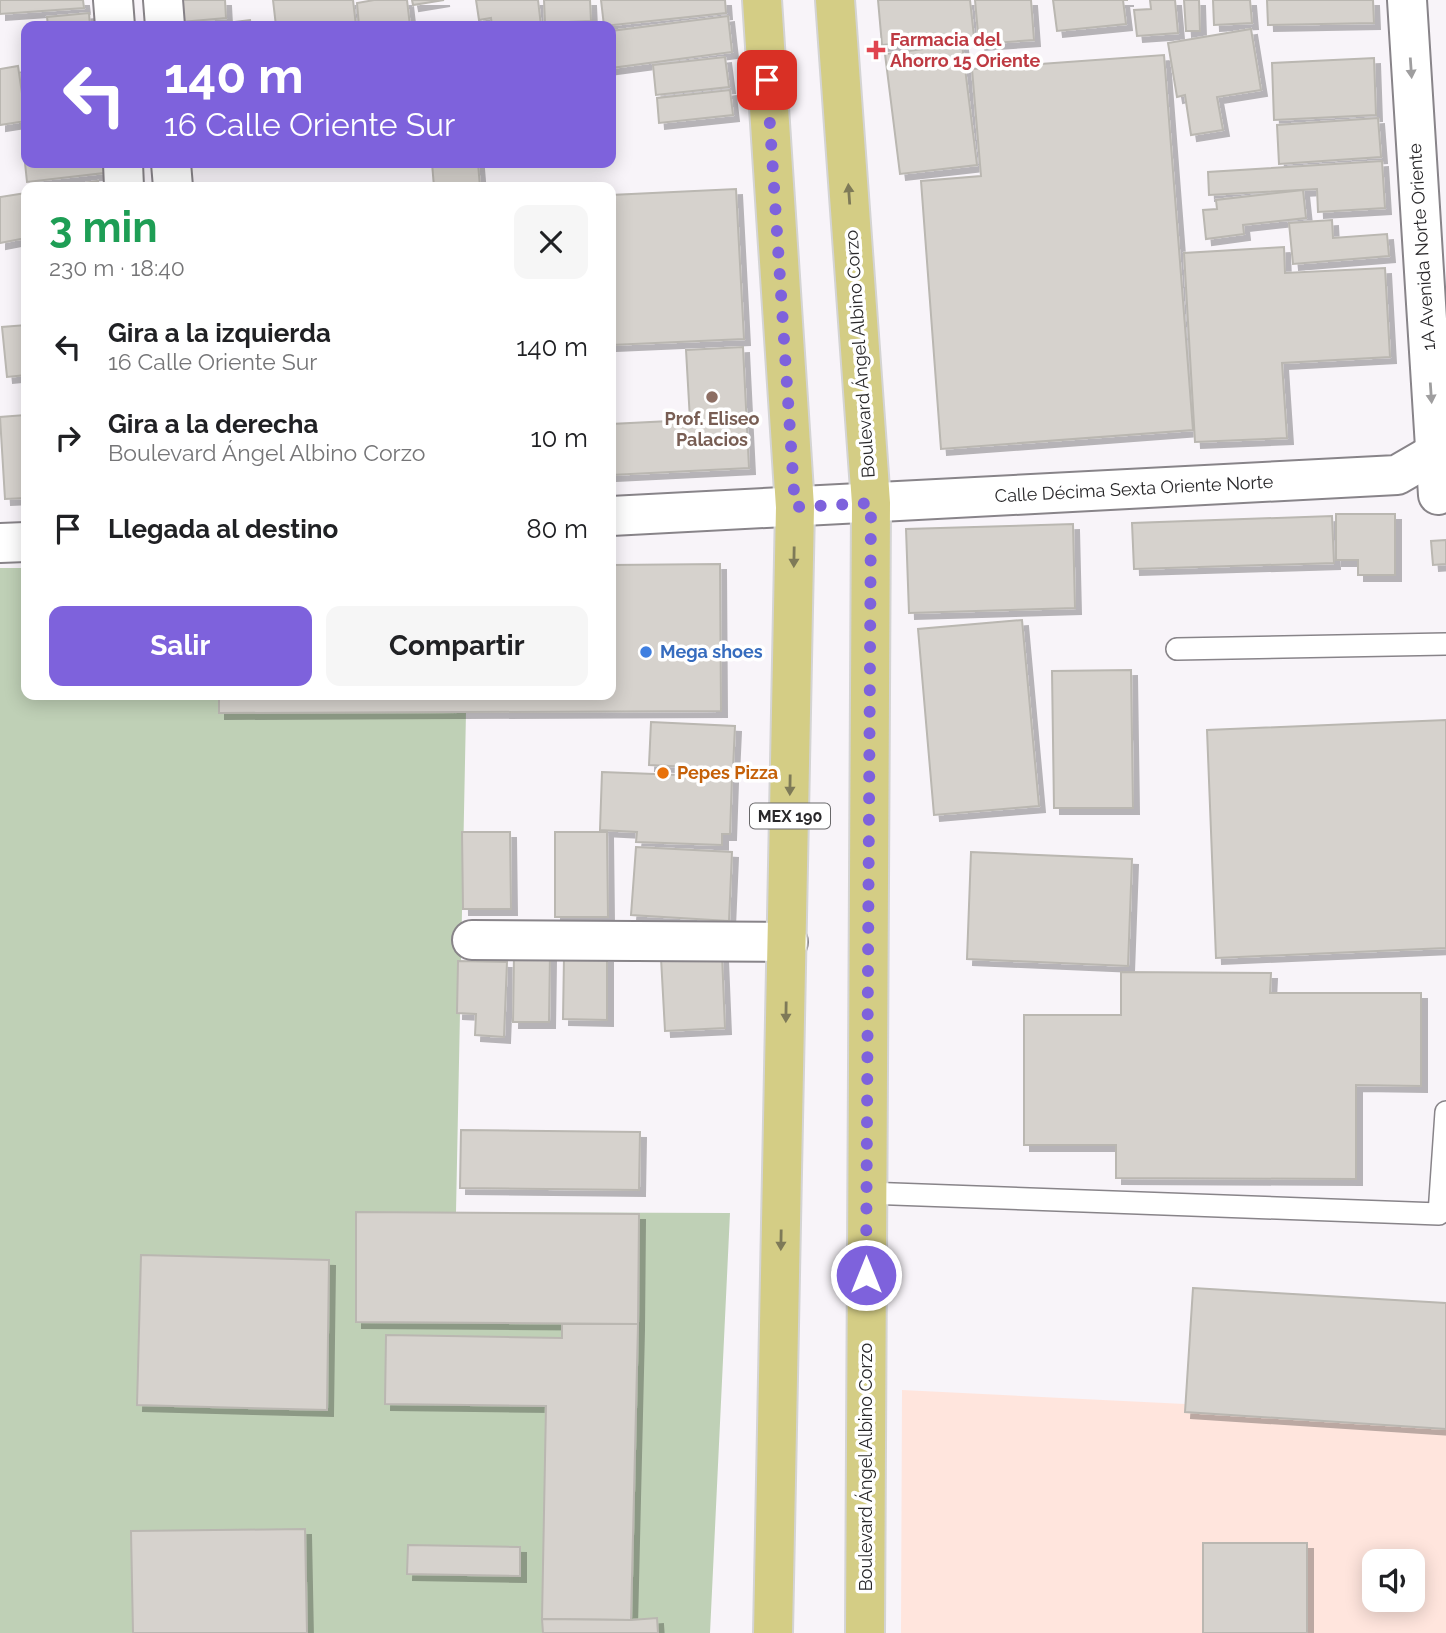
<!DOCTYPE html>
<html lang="es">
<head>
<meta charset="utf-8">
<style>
  body { margin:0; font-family:Raleway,sans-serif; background:#f6f6f6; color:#202124; height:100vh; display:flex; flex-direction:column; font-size:26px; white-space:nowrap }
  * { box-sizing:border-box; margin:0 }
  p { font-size:23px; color:#757577 }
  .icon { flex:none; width:38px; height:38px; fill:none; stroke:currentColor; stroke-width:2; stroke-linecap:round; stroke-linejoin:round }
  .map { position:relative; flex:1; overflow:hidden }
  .panel { position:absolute; left:21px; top:182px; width:595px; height:518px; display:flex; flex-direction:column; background:#fff; border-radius:14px; box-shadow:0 4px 18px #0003 }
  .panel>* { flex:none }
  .guide { position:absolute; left:21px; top:21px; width:595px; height:147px; border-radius:14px; box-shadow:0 4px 18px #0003; background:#7e62dc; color:#fff; overflow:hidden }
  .controls { position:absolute; left:1362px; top:1549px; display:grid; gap:14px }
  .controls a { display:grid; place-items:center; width:63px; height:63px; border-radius:14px; background:#fff; box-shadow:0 4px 18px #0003; font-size:35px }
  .pin { position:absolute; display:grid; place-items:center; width:60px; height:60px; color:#fff; margin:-30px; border-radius:14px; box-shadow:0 4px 10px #0006 }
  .me { position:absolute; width:77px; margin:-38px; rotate:0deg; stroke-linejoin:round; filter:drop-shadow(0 0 5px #0008) }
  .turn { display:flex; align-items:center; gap:24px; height:147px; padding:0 28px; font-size:32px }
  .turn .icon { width:91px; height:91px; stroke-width:2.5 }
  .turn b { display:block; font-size:49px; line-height:60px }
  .round { display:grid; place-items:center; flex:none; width:74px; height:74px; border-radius:14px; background:#f6f6f6 }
  .headline { display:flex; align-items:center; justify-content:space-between; height:119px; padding:0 28px }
  h1 { font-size:42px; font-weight:700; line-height:52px; color:#1e9e55 }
  .button { display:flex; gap:14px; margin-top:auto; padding:14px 28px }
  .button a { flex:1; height:80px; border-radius:14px; background:#7e62dc; color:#fff; font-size:28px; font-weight:700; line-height:80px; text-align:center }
  .button a+a { background:#f6f6f6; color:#202124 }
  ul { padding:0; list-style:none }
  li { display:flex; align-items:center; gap:21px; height:91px; padding:0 28px }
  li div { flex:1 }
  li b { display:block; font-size:26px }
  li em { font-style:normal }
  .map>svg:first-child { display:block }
</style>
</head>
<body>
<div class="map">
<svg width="1446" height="1633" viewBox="0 0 1446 1633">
  <defs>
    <filter id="shadow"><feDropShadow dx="6" dy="6" stdDeviation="0" flood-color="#0004"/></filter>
  </defs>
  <rect width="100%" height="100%" fill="#f8f4f9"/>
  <!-- education -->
  <path fill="#ffe5dd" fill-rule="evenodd" d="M902 1390 1446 1417V1633H901ZM1374 1561H1412V1600H1374Z"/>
  <!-- green -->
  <polygon fill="#bfd0b6" points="0,568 26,568 26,695 219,695 220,713 466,712 456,1212 730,1213 710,1633 0,1633"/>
  <!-- building -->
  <g fill="#d6d2cd" stroke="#bab7b1" stroke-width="2" filter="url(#shadow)">
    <polygon points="0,0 83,0 84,8 0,14"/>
    <polygon points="178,0 225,0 226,18 181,22"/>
    <polygon points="273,0 353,0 356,26 276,26"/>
    <polygon points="374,0 407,0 410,26 359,26 357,3"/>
    <polygon points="412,0 444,0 413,5"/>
    <polygon points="476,0 538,0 541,26 492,26 491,18 479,20"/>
    <polygon points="544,0 590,0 591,21 545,23"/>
    <polygon points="601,0 725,0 726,13 604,26"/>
    <polygon points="878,0 970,0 974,37 882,45"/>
    <polygon points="975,0 1031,0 1034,40 979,44"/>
    <polygon points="1053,0 1128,0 1123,0 1126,24 1057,31"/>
    <polygon points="1150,0 1175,0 1178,33 1137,36 1134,10 1151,9"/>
    <polygon points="1184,0 1199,0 1200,31 1186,31"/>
    <polygon points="1213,0 1250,0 1252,23 1214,25"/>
    <polygon points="1267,0 1373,0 1374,23 1268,25"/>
    <polygon points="89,13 90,26 48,26 47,17"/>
    <polygon points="728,16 732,52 611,68 611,31"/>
    <polygon points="250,20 251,26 201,26"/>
    <polygon points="1251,29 1261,90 1217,97 1223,130 1191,135 1185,95 1177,97 1168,43"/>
    <polygon points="962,44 977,165 900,174 885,54"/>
    <polygon points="1164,55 1193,430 941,449 921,181 981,176 972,69"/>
    <polygon points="725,57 729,87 656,95 653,65"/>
    <polygon points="1374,58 1376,115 1274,120 1272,63"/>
    <polygon points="18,66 26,121 0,125 0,69"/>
    <polygon points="730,90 733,115 659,123 657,98"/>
    <polygon points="1378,118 1381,157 1279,164 1277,125"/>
    <polygon points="26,143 26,163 103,163 104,173 27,182 23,144"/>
    <polygon points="1382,161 1385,208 1318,212 1317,189 1209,195 1208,172"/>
    <polygon points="432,163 478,163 480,187 434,187"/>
    <polygon points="98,181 99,187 60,187"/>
    <polygon points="736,189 744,339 611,345 611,195"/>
    <polygon points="1303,190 1306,218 1243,225 1244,234 1206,239 1203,210 1217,209 1216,200"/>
    <polygon points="26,193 26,238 0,243 0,197"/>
    <polygon points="1332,220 1333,238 1387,234 1389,256 1293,264 1289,223"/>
    <polygon points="1284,247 1285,273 1385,268 1390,357 1282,363 1287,438 1195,442 1184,253"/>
    <polygon points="26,325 26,375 7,377 2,327"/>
    <polygon points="743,347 749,468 611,475 611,424 690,420 686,350"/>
    <polygon points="23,383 26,383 26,413"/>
    <polygon points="25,415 26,498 5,499 0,417"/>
    <polygon points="1336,514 1395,514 1395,575 1358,575 1358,560 1336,560"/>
    <polygon points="1332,516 1334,563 1134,569 1132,523"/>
    <polygon points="1073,524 1075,608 909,613 906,529"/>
    <polygon points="1446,540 1446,564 1433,565 1431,541"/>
    <polygon points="720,564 721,711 219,713 219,695 611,695 611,565"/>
    <polygon points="1022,620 1039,806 934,815 918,629"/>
    <polygon points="1131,670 1133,808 1054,808 1052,671"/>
    <polygon points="1446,720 1446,948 1216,958 1207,730"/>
    <polygon points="651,722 735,726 733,769 649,765"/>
    <polygon points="602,772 732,777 730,834 722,834 722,845 636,842 637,832 600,830"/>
    <polygon points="462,832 510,832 511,909 463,909"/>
    <polygon points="555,832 607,832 608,917 555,917"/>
    <polygon points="636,847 732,852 729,921 631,915"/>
    <polygon points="971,852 1132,859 1128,966 967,959"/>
    <polygon points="514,955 550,955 549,1022 513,1022"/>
    <polygon points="722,955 725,1028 665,1031 661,958"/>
    <polygon points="564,957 607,957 607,1020 563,1019"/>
    <polygon points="458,961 507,962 504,1037 475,1035 476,1014 457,1013"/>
    <polygon points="1121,972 1271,973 1270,993 1421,993 1421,1086 1356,1085 1356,1179 1116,1178 1116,1145 1024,1145 1024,1015 1121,1015"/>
    <polygon points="461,1130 640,1132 639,1190 460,1188"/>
    <polygon points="356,1212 639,1214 638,1324 356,1322"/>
    <polygon points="141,1255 329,1260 327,1410 137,1405"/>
    <polygon points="1193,1288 1446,1303 1446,1429 1185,1412"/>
    <polygon points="562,1324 638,1324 631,1620 542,1619 546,1406 385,1404 386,1335 562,1338"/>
    <polygon points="305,1529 307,1633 133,1633 131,1531"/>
    <rect x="1203" y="1543" width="104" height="90"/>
    <polygon points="408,1545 520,1547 520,1576 407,1574"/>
    <polygon points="657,1618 658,1633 543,1633 542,1619 631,1620"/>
  </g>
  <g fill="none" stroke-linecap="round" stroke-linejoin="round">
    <!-- lane casing -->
    <g stroke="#888489" stroke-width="24">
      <g id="lane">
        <polyline points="1177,649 1446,644"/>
        <polyline points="866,1193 1439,1214 1446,1112"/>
      </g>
    </g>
    <!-- street casing -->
    <g stroke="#888489" stroke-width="42">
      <g id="street">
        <polyline points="113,0 115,26"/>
        <polyline points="163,0 165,26"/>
        <polyline points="1407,0 1438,495"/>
        <polyline points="123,163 124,187"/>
        <polyline points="171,163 173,187"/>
        <polyline points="611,516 1397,475 1435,453 1446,452"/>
        <polyline points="0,543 26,542"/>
        <polyline points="472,940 788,942"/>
      </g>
    </g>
    <!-- primary casing -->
    <g stroke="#d4d4d4" stroke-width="42">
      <g id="primary">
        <polyline points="762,0 795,507 773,1633"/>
        <polyline points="835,0 871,503 865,1633"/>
      </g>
    </g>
    <!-- lane -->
    <use href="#lane" stroke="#fff" stroke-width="21"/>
    <!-- street -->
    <use href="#street" stroke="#fff" stroke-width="38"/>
    <!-- primary -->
    <use href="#primary" stroke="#d4cd85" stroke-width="38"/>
  </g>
  <!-- one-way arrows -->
  <defs><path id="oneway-solid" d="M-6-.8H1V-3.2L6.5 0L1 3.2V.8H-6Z" transform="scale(1.75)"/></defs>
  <g fill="#9f9e9f">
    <use href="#oneway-solid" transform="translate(1411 68) rotate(86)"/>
    <use href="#oneway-solid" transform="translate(1431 393) rotate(86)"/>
  </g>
  <g fill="#7e7a58">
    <use href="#oneway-solid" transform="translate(849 194) rotate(-94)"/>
    <use href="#oneway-solid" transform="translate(794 557) rotate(91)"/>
    <use href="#oneway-solid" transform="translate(790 785) rotate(91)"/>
    <use href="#oneway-solid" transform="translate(786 1012) rotate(91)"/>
    <use href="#oneway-solid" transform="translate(781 1240) rotate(91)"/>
  </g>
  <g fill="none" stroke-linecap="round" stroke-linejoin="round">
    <!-- route -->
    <polyline stroke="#7e62dc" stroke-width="12" stroke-dasharray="0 21.6" points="767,80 795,507 871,503 866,1275"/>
  </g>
  <!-- markers -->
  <path fill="#e0444e" stroke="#fff" stroke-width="2.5" d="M872.5 39.5h7v7h7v7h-7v7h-7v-7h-7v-7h7z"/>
  <circle fill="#8d6e63" stroke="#fff" stroke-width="2.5" cx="712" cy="397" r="7"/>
  <circle fill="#3f7fe0" stroke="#fff" stroke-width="2.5" cx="646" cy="652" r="7"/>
  <circle fill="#e8710a" stroke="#fff" stroke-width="2.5" cx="663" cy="773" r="7"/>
  <g text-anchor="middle" stroke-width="7" stroke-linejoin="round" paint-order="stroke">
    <!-- shield labels -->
    <rect fill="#fff" stroke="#69686a" stroke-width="2" x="750" y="803.5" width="80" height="25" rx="5"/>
    <g font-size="16" font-weight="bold" fill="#29282a">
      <text x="790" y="822">MEX 190</text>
    </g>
    <!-- health labels -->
    <g font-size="18" font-weight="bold" fill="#be3a42" stroke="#fff" text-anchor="start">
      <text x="890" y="46">Farmacia del<tspan x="890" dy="21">Ahorro 15 Oriente</tspan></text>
    </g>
    <!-- street labels -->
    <g font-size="18" fill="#29282a" stroke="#fff">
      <text transform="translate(1422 247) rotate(-94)" y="6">1A Avenida Norte Oriente</text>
      <text transform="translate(860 354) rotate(-94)" y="6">Boulevard Ángel Albino Corzo</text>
      <text transform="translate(1134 489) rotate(-3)" y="6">Calle Décima Sexta Oriente Norte</text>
      <text transform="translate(866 1467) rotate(-90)" y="6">Boulevard Ángel Albino Corzo</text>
    </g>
    <!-- education labels -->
    <g font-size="18" font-weight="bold" fill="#785e54" stroke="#fff">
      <text x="712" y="425">Prof. Eliseo<tspan x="712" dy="21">Palacios</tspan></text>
    </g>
    <!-- shop labels -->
    <g font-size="18" font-weight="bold" fill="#366cbe" stroke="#fff" text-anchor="start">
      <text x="660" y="658">Mega shoes</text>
    </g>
    <!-- food labels -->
    <g font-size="18" font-weight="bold" fill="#c56008" stroke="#fff" text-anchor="start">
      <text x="677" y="779">Pepes Pizza</text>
    </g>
  </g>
</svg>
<div class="controls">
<a><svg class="icon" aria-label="sound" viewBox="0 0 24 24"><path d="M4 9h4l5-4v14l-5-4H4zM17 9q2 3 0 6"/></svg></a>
</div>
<div class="pin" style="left:767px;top:80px;background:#d93025"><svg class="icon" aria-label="arrive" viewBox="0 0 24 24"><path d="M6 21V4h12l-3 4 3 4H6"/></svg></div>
<svg class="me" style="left:866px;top:1275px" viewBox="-20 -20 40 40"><circle r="17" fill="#7e62dc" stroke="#fff" stroke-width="3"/><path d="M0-11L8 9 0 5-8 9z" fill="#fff"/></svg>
<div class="guide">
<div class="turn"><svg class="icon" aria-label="left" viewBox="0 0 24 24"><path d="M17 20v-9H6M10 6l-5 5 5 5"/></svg><div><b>140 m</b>16 Calle Oriente Sur</div></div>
</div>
<section class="panel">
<div class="headline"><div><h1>3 min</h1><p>230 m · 18:40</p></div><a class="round"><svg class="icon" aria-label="close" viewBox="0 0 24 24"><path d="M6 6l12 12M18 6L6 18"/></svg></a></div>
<ul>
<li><svg class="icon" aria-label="left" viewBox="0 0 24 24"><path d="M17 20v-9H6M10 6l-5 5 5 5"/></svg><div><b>Gira a la izquierda</b><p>16 Calle Oriente Sur</p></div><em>140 m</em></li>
<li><svg class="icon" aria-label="right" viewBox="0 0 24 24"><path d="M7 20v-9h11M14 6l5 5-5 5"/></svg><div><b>Gira a la derecha</b><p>Boulevard Ángel Albino Corzo</p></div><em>10 m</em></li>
<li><svg class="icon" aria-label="arrive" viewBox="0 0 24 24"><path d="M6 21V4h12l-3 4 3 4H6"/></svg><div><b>Llegada al destino</b></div><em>80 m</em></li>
</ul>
<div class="button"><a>Salir</a><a>Compartir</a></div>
</section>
</div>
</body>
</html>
